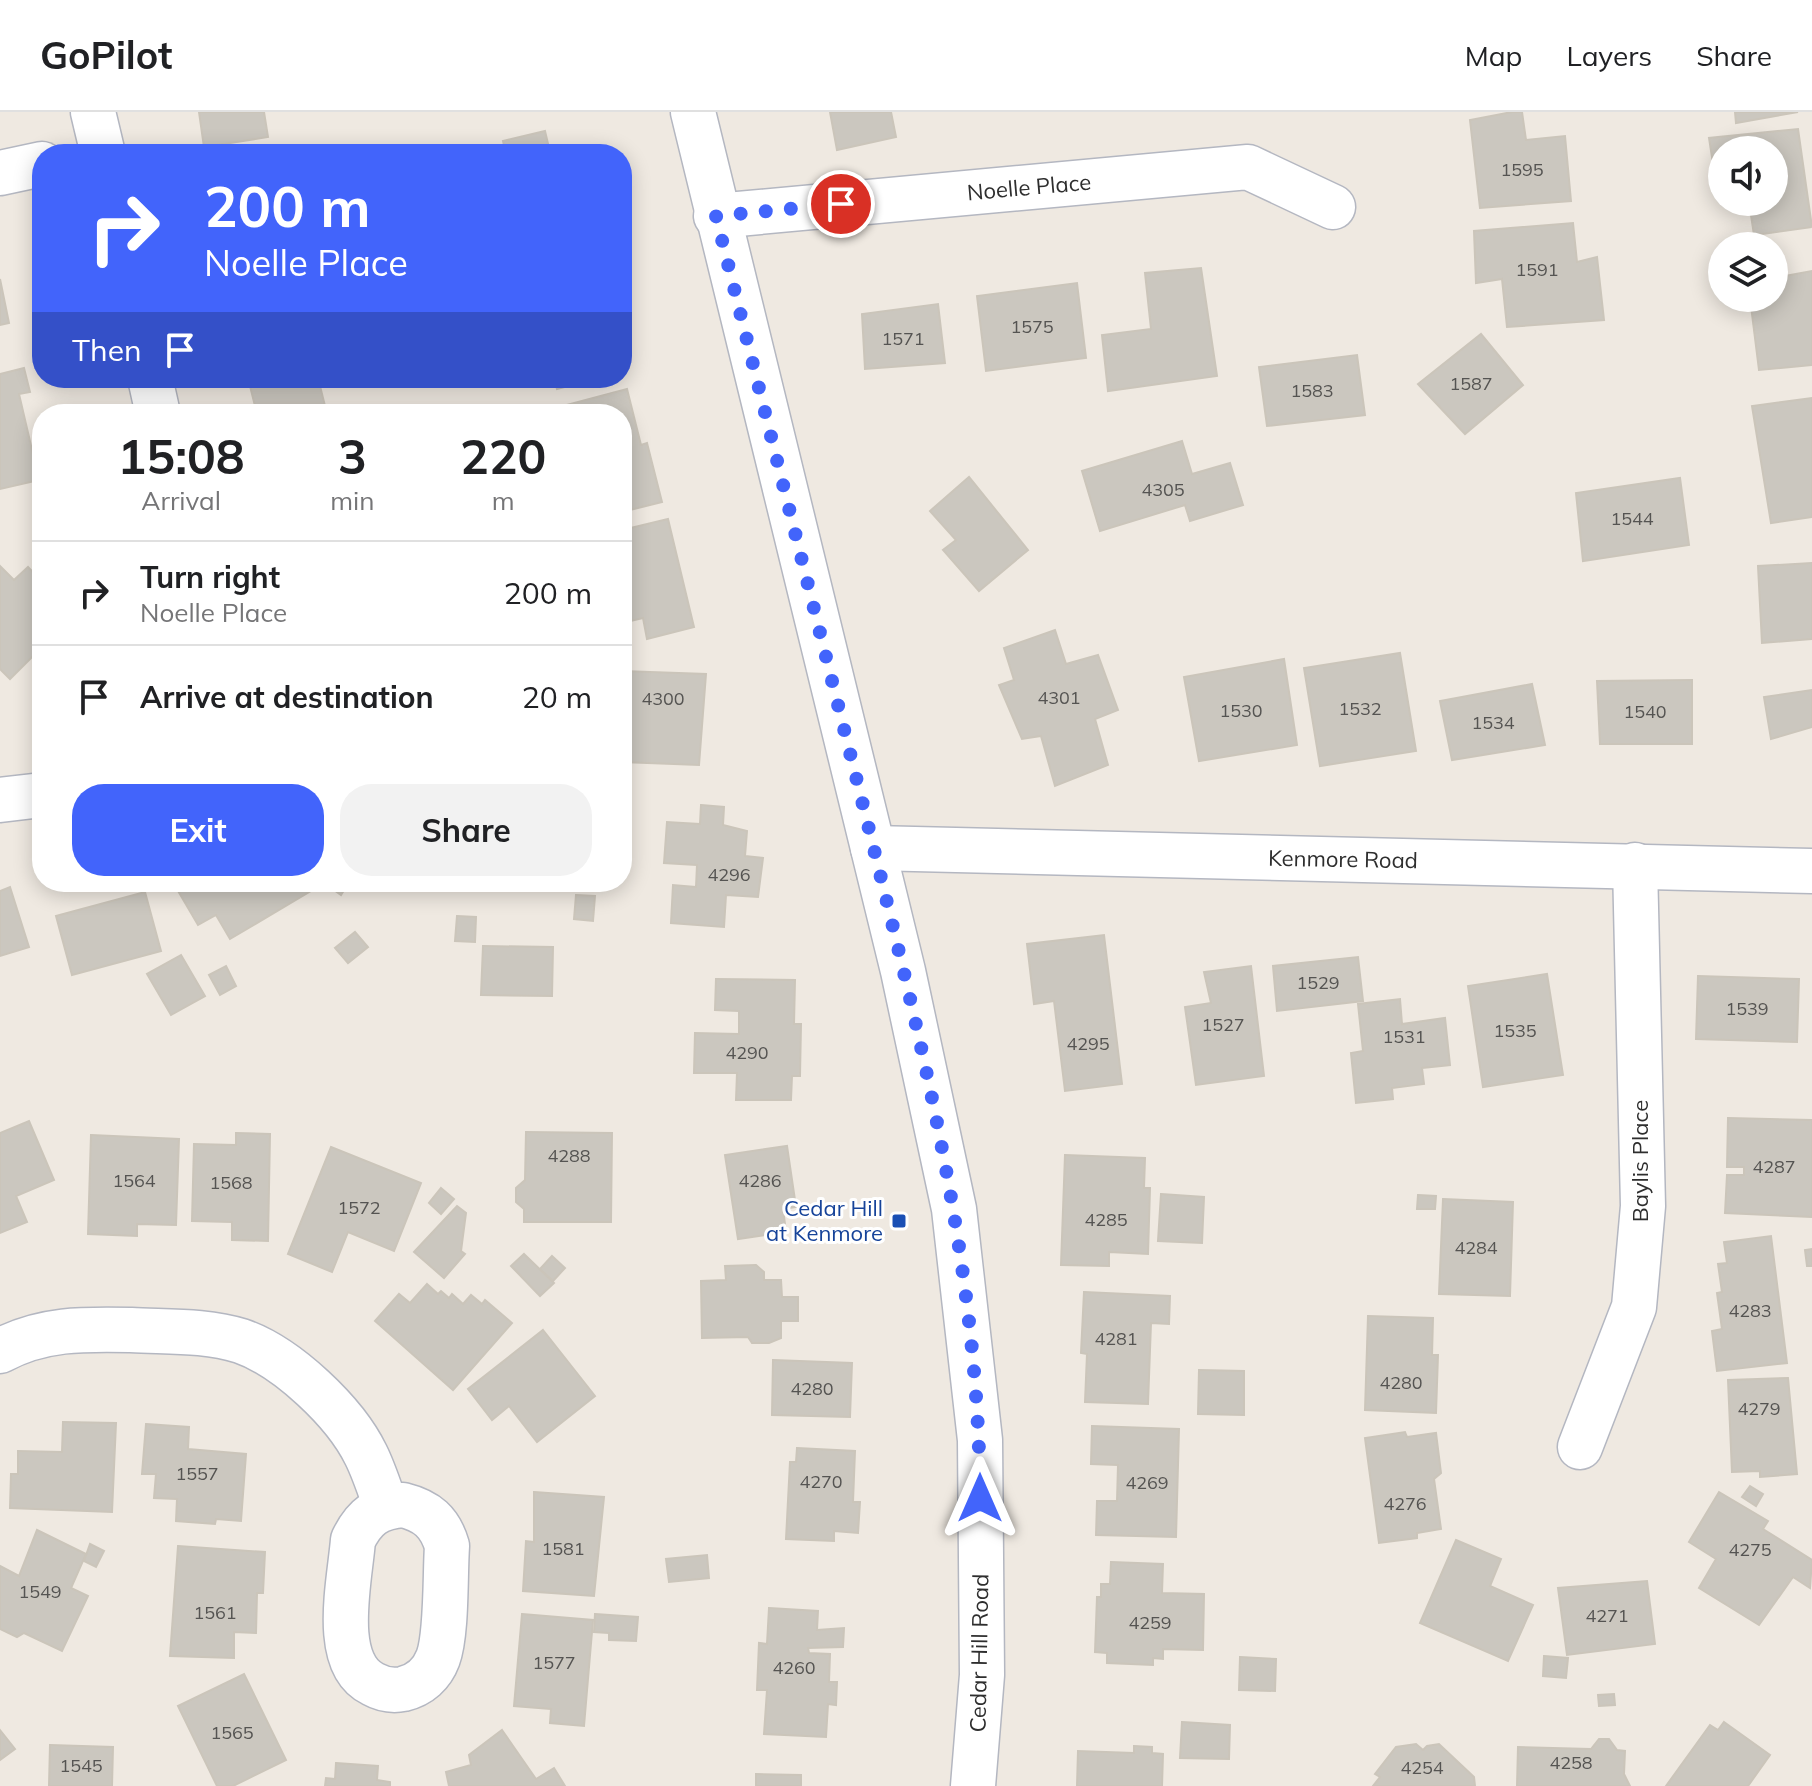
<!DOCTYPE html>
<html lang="en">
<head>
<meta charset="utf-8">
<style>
  body { margin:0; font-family:Mulish,sans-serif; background:#f2f2f2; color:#202124; height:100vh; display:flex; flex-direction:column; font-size:30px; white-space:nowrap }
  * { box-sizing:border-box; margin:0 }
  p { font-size:26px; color:#757577 }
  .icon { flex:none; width:44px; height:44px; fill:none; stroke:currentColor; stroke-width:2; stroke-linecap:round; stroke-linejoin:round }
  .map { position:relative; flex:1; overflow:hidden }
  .side { position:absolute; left:32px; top:292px; width:600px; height:488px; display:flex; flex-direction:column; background:#fff; border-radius:32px; box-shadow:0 4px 20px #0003 }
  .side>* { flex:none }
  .top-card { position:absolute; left:32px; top:32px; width:600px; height:244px; border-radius:32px; box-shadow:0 4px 20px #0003; background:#4264fb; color:#fff; overflow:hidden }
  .fabs { position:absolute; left:1708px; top:24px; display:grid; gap:16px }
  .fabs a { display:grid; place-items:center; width:80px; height:80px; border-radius:50%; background:#fff; box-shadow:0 4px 20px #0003; font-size:40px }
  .pin { position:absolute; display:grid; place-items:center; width:68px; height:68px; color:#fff; margin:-34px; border:4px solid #fff; border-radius:50%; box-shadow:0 2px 8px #0007 }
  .me { position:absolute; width:88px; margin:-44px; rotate:0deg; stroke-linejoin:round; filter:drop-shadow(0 0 6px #0008) }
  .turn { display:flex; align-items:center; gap:28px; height:168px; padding:0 40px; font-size:36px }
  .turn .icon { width:104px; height:104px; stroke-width:2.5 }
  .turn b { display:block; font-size:56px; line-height:68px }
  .then { display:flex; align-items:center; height:76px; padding:0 40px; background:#0003; gap:16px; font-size:30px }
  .eta { display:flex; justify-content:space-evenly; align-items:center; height:136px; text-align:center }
  .eta b { font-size:48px; font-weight:700; line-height:56px }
  .action { display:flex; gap:16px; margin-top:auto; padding:16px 40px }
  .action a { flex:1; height:92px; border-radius:32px; background:#4264fb; color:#fff; font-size:32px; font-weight:700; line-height:92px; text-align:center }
  .action a+a { background:#f2f2f2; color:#202124 }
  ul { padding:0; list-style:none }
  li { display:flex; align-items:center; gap:24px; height:104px; padding:0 40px; border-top:2px solid #e0e0e0 }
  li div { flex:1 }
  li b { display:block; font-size:30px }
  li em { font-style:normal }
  header { display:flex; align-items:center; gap:48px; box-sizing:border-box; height:112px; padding:0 40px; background:#fff; border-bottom:2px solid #e0e0e0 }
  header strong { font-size:38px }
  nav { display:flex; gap:44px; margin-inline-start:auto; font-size:28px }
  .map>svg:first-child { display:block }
</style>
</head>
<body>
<header>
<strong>GoPilot</strong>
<nav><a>Map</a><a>Layers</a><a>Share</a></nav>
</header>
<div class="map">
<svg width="1812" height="1674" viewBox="0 0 1812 1674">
  <rect width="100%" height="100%" fill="#efe9e1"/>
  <!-- building -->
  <g fill="#cbc7bf" stroke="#cbc5ba" stroke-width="2">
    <polygon points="199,0 264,0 268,25 204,35"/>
    <polygon points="830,0 891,0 896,25 837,38"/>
    <polygon points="1512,0 1522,0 1526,28 1565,24 1571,89 1480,96 1470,8"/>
    <polygon points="1735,0 1798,0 1736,11"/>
    <polygon points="1798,17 1812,115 1754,123 1749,90 1774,90 1774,38 1722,38 1722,70 1716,71 1709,26"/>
    <polygon points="545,19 549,36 557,34 559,42 506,42 503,29"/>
    <polygon points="1573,111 1577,150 1597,145 1604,208 1507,215 1502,167 1476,171 1474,119"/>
    <polygon points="1201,156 1217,264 1108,279 1102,223 1151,217 1145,161"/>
    <polygon points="1812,159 1812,253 1759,258 1750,186 1774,186 1774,166"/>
    <polygon points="0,167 9,211 0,213"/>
    <polygon points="1077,171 1086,246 986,259 977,184"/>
    <polygon points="938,192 945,251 865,257 862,202"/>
    <polygon points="1481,222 1523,273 1465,322 1418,272"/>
    <polygon points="1357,243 1365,303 1267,314 1259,255"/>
    <polygon points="24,256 30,280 19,282 39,368 0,377 0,262"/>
    <polygon points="248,266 318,266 327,302 257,302"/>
    <polygon points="554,266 599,266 557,277"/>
    <polygon points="627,277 641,333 647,331 662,390 622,400 622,302 565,302 563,294"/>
    <polygon points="1812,286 1812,405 1771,411 1752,294"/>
    <polygon points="1182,329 1192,362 1230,351 1243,393 1190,409 1185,393 1100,419 1082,359"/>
    <polygon points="969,365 1028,438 979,479 943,438 956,428 930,399"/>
    <polygon points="1680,366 1689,433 1583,449 1576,381"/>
    <polygon points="668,407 694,515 647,527 643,506 622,511 622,418"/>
    <polygon points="1812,451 1812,527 1762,531 1758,454"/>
    <polygon points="0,454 14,468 28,455 42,470 42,535 10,567 0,557"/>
    <polygon points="1055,518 1066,552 1098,543 1118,598 1095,607 1108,653 1055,674 1041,624 1022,627 999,573 1014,568 1004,536"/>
    <polygon points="1400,541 1416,639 1320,654 1304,556"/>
    <polygon points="1284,547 1297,633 1199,649 1184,565"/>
    <polygon points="622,559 706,562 699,653 622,650"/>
    <polygon points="1692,568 1692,632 1600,632 1597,569"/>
    <polygon points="1532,572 1545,633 1452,648 1440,589"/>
    <polygon points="1812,578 1812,615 1771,627 1764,585"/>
    <polygon points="701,693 724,695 723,713 747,719 745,744 763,746 758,785 726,783 724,815 671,811 673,773 696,775 697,753 664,751 667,710 700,712"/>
    <polygon points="189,770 202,770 204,774 211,770 306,770 311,779 230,827 216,803 198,813 177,777"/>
    <polygon points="323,770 349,770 341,783"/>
    <polygon points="10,775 29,835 0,844 0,779"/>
    <polygon points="145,780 161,839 72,863 56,804"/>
    <polygon points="576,783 595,784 593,809 574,807"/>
    <polygon points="457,804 476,805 475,830 455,829"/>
    <polygon points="355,820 368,835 348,851 335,836"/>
    <polygon points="1104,823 1122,972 1065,979 1054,889 1034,892 1027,832"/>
    <polygon points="483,834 553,835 552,884 481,883"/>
    <polygon points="181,843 205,884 171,903 147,862"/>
    <polygon points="1358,845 1363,889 1277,899 1273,854"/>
    <polygon points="226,854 236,874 220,883 209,863"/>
    <polygon points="1251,854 1264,964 1196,973 1185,895 1211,891 1204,860"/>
    <polygon points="1547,862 1563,963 1483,975 1468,874"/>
    <polygon points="1698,864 1799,867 1797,930 1696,927"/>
    <polygon points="716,867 795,868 794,912 801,912 800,964 792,964 791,988 736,988 737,961 694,961 695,921 739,922 739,899 715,898"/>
    <polygon points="1400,887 1402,912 1445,906 1450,953 1422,956 1424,972 1392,976 1393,987 1356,991 1351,941 1363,939 1358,892"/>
    <polygon points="1728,1006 1812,1008 1812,1105 1725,1101 1727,1063 1744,1063 1744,1055 1727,1055"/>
    <polygon points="29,1009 54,1068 16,1084 27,1110 0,1121 0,1021"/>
    <polygon points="526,1020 612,1021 611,1110 524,1110 524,1097 516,1090 516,1076 525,1068"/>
    <polygon points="236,1021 270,1022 268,1129 232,1128 232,1110 192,1109 194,1032 236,1033"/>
    <polygon points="91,1023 179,1027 176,1113 137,1112 137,1124 88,1122"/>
    <polygon points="787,1034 796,1095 783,1097 786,1120 738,1127 725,1043"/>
    <polygon points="331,1035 421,1071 394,1139 348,1120 332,1160 288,1142"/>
    <polygon points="1065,1043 1145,1046 1144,1076 1150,1076 1148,1142 1109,1140 1109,1154 1061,1153"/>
    <polygon points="441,1076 454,1087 441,1102 429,1091"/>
    <polygon points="1161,1082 1204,1085 1202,1131 1158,1129"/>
    <polygon points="1418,1083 1436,1084 1435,1097 1417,1097"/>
    <polygon points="1443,1087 1513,1090 1510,1184 1439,1182"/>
    <polygon points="457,1094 466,1101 461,1139 465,1142 444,1166 414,1140"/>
    <polygon points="1771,1124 1787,1251 1717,1259 1712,1219 1722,1217 1717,1181 1722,1180 1718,1152 1727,1151 1724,1130"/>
    <polygon points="1812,1137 1812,1154 1807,1154 1805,1138"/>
    <polygon points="524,1142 554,1171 540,1184 511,1154"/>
    <polygon points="552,1144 565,1156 553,1169 540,1157"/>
    <polygon points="756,1153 764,1160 764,1168 781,1168 782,1185 798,1185 798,1209 781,1209 781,1226 769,1231 752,1231 748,1225 702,1226 701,1169 726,1168 725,1154"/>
    <polygon points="427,1172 438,1182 441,1179 449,1186 452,1182 463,1192 471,1183 482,1192 485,1188 512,1211 453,1278 375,1209 399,1182 410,1191"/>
    <polygon points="1084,1180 1170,1184 1169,1212 1151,1211 1148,1292 1085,1290 1087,1242 1081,1241"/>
    <polygon points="1368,1204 1433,1206 1432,1243 1438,1243 1436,1301 1365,1298"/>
    <polygon points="543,1218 595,1284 537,1330 509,1294 492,1308 468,1277"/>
    <polygon points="773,1248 852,1251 850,1305 772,1303"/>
    <polygon points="1199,1258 1244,1259 1244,1303 1198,1302"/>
    <polygon points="1788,1266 1797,1362 1760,1365 1760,1359 1732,1360 1728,1268"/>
    <polygon points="63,1310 116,1311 112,1400 10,1396 11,1362 18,1362 18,1339 62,1340"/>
    <polygon points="146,1312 189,1315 188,1337 246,1342 241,1409 216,1407 215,1412 176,1409 177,1387 154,1386 156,1362 142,1362"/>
    <polygon points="1092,1314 1179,1317 1176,1425 1096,1423 1097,1389 1117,1389 1118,1353 1091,1352"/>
    <polygon points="1405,1320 1407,1325 1436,1321 1441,1361 1434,1367 1441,1417 1417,1421 1417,1426 1379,1431 1365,1326"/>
    <polygon points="797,1336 855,1339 853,1390 860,1390 858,1421 834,1419 834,1429 786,1427 790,1350 796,1350"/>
    <polygon points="1750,1374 1763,1382 1756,1394 1742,1385"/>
    <polygon points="534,1380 604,1385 594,1484 523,1479 526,1429 534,1430"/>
    <polygon points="1719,1380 1768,1409 1763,1417 1812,1448 1810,1476 1793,1465 1759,1513 1699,1476 1716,1447 1689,1430"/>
    <polygon points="37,1418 86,1442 71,1476 88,1484 62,1539 24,1521 17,1525 0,1517 0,1454 19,1464"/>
    <polygon points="1456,1428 1501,1447 1490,1474 1533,1493 1508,1549 1420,1511"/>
    <polygon points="90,1432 104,1439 96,1455 84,1449"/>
    <polygon points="178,1434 265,1440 263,1481 257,1481 256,1521 234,1520 234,1546 170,1544"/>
    <polygon points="707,1443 709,1466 669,1470 666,1447"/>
    <polygon points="1111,1450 1163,1452 1162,1481 1204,1482 1203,1538 1163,1537 1163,1547 1153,1546 1153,1553 1107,1551 1107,1541 1095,1540 1097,1485 1101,1485 1101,1472 1110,1472"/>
    <polygon points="1647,1469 1655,1532 1567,1543 1558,1476"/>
    <polygon points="769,1496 818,1499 817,1518 844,1516 843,1535 808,1536 809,1541 830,1542 829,1570 837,1570 836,1593 828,1592 826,1625 764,1622 767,1578 757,1578 759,1531 767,1532"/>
    <polygon points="522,1502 593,1508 584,1614 550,1611 551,1597 514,1594"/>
    <polygon points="595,1502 638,1505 636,1529 609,1528 609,1521 594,1520"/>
    <polygon points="1544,1544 1568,1546 1566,1566 1543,1564"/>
    <polygon points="1240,1545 1276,1547 1275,1579 1239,1578"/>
    <polygon points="244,1562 286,1648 233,1674 217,1674 178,1594"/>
    <polygon points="1614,1582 1615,1593 1599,1594 1598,1583"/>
    <polygon points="1182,1610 1230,1613 1229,1647 1180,1646"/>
    <polygon points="1724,1610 1770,1643 1748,1674 1666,1674 1710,1613 1718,1618"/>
    <polygon points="0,1618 15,1637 0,1648"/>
    <polygon points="502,1618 536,1667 554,1656 565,1674 449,1674 446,1660 471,1653 469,1643"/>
    <polygon points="1599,1627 1609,1627 1617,1638 1625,1639 1624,1662 1630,1674 1517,1674 1518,1635 1591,1637"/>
    <polygon points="1416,1632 1423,1638 1427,1634 1439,1632 1474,1665 1475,1674 1373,1674 1380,1665 1375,1662 1396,1635"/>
    <polygon points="50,1633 113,1635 112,1674 49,1674"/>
    <polygon points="1134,1634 1152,1635 1152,1641 1163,1642 1162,1674 1077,1674 1078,1639 1134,1641"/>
    <polygon points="336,1651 378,1654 377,1668 390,1670 390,1674 325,1674 326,1666 335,1667"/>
    <polygon points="756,1662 801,1663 801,1674 756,1674"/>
  </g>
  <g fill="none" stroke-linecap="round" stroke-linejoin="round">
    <!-- minor casing -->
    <g stroke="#b4b7c1" stroke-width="47">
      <g id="minor">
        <polyline points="93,0 103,42"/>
        <polyline points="693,0 903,859 954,1097 980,1328 982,1563 973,1674"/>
        <polyline points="0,61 42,52"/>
        <polyline points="716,104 1248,55 1333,95"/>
        <polyline points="150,266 158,302"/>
        <polyline points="0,688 42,683"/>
        <polyline points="873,736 1812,759"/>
        <path d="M0 1239C42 1216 84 1217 131 1218 168 1220 206 1218 241 1229 287 1245 345 1300 366 1343 374 1359 380 1378 386 1395"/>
        <polyline points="1580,1335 1634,1195 1643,1094 1635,753"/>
        <path d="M403 1393C427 1399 440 1410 447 1434 445 1462 447 1522 438 1546 432 1562 420 1573 403 1577 393 1579 382 1577 373 1572 330 1551 350 1468 353 1428 364 1405 377 1395 403 1393Z"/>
      </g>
    </g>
    <!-- minor -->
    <use href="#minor" stroke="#fff" stroke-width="44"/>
  </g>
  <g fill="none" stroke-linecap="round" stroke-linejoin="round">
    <!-- route -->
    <path stroke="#4264fb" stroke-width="14" stroke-dasharray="0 25.2" d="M841 92 716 104C766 304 816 505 866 705 921 928 979 1156 980 1386"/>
  </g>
  <!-- markers -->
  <rect fill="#1a4fb4" stroke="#fff" stroke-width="3" x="891" y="1101" width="16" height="16" rx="4"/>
  <g text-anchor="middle" stroke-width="6" stroke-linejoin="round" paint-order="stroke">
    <!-- number labels -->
    <g font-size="18" fill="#555452">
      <text x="1522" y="64">1595</text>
      <text x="1537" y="164">1591</text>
      <text x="1032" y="221">1575</text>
      <text x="903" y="233">1571</text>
      <text x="1471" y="278">1587</text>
      <text x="1312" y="285">1583</text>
      <text x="1163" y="384">4305</text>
      <text x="1632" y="413">1544</text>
      <text x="1059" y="592">4301</text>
      <text x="663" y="593">4300</text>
      <text x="1360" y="603">1532</text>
      <text x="1241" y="605">1530</text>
      <text x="1645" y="606">1540</text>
      <text x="1493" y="617">1534</text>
      <text x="729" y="769">4296</text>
      <text x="1318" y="877">1529</text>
      <text x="1747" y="903">1539</text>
      <text x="1223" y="919">1527</text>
      <text x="1515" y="925">1535</text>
      <text x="1404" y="931">1531</text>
      <text x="1088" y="938">4295</text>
      <text x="747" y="947">4290</text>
      <text x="569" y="1050">4288</text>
      <text x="1774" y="1061">4287</text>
      <text x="134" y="1075">1564</text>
      <text x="760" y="1075">4286</text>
      <text x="231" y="1077">1568</text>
      <text x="359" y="1102">1572</text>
      <text x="1106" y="1114">4285</text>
      <text x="1476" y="1142">4284</text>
      <text x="1750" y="1205">4283</text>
      <text x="1116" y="1233">4281</text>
      <text x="1401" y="1277">4280</text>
      <text x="812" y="1283">4280</text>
      <text x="1759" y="1303">4279</text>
      <text x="197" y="1368">1557</text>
      <text x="821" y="1376">4270</text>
      <text x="1147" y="1377">4269</text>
      <text x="1405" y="1398">4276</text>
      <text x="563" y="1443">1581</text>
      <text x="1750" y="1444">4275</text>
      <text x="40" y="1486">1549</text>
      <text x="215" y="1507">1561</text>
      <text x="1607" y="1510">4271</text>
      <text x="1150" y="1517">4259</text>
      <text x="554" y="1557">1577</text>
      <text x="794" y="1562">4260</text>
      <text x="232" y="1627">1565</text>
      <text x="1571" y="1657">4258</text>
      <text x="81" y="1660">1545</text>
      <text x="1422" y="1662">4254</text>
    </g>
    <!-- street labels -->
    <g font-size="22" fill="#2e2e2e" stroke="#fff">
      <text transform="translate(1029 75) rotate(-5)" y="8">Noelle Place</text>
      <text transform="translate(1343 747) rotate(1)" y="8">Kenmore Road</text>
      <text transform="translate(1640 1049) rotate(-90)" y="8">Baylis Place</text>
      <text transform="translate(979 1541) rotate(-89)" y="8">Cedar Hill Road</text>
    </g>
    <!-- transit labels -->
    <g font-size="22" fill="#164399" stroke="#fff" text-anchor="end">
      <text x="883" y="1104">Cedar Hill<tspan x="883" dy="25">at Kenmore</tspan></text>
    </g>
  </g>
</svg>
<div class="fabs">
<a><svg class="icon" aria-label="sound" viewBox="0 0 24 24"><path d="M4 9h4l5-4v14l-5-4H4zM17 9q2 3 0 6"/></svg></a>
<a><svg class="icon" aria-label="layers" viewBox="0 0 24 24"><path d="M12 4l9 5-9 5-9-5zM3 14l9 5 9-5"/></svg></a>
</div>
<div class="pin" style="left:841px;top:92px;background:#d93025"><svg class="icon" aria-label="arrive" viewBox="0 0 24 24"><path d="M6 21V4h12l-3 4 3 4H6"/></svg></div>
<svg class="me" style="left:980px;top:1386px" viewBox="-20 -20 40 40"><path d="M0-17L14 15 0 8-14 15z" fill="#4264fb" stroke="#fff" stroke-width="4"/></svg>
<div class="top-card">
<div class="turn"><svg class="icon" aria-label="right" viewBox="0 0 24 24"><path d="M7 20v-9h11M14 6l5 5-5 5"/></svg><div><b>200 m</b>Noelle Place</div></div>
<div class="then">Then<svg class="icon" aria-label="arrive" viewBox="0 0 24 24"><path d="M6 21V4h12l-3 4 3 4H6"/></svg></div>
</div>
<section class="side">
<div class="eta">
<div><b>15:08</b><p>Arrival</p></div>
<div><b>3</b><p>min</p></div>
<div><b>220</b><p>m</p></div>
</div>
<ul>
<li><svg class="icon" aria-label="right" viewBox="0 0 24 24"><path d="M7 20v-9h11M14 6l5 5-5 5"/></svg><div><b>Turn right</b><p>Noelle Place</p></div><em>200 m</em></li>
<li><svg class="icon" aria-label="arrive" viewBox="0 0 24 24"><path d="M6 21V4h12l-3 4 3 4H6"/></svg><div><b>Arrive at destination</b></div><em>20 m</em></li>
</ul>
<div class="action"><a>Exit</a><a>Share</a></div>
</section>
</div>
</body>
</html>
